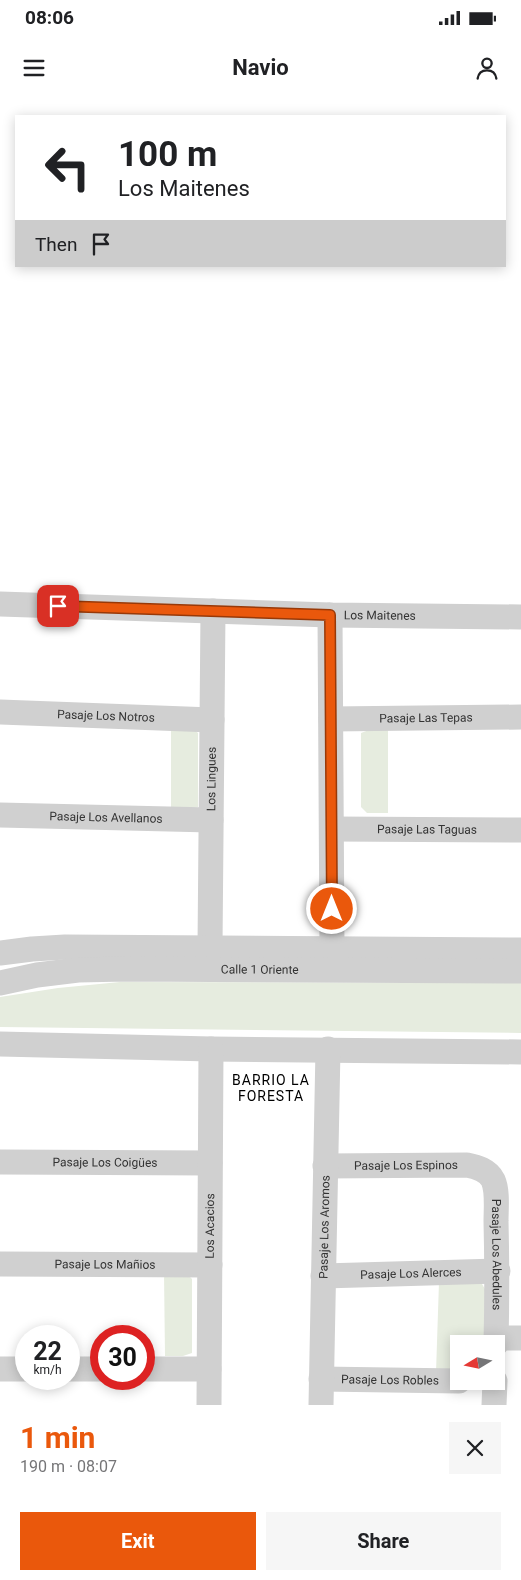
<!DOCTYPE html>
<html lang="en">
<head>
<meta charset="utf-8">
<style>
  body { margin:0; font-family:Roboto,sans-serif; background:#f6f6f6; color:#202124; height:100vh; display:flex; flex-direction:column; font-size:19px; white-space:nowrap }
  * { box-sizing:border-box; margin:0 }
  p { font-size:16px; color:#757577 }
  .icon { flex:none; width:28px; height:28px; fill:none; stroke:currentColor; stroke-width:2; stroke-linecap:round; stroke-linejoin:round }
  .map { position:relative; height:1305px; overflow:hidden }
  .drawer { display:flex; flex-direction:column; background:#fff; flex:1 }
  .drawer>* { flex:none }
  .banner { position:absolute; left:15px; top:15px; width:491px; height:152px; border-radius:0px; box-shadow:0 2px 12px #0003; background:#fff; color:#202124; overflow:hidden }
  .needle { width:32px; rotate:260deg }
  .controls { position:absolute; left:450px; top:1235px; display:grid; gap:10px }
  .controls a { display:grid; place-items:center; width:55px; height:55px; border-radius:0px; background:#fff; box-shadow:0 2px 12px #0003; font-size:25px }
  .speed { position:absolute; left:15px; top:1225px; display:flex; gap:10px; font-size:25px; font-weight:700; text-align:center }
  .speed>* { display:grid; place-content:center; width:65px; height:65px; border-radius:50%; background:#fff; box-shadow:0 2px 12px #0003; line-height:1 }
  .speed small { font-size:12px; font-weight:400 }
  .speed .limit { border:8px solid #d22; background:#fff; color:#111 }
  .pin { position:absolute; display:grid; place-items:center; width:42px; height:42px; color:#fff; margin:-21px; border-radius:10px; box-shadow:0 2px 8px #0006 }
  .me { position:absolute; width:55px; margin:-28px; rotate:0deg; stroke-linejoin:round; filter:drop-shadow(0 0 4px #0008) }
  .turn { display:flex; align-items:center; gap:18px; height:105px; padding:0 20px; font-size:22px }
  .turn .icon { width:65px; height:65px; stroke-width:2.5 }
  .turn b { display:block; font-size:35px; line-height:42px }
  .then { display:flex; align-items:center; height:48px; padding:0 20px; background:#0003; gap:10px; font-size:19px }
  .round { display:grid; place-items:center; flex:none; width:52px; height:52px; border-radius:0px; background:#f6f6f6 }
  .summary { display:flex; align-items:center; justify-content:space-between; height:85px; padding:0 20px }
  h1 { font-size:30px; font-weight:700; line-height:38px; color:#ea580c }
  .button { display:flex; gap:10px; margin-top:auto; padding:10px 20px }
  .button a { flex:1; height:58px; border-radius:0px; background:#ea580c; color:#fff; font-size:20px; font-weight:700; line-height:58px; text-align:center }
  .button a+a { background:#f6f6f6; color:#202124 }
  .status { display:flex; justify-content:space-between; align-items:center; height:35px; padding:0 25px; background:#fff; direction:ltr }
  .status svg { height:14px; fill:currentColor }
  header { display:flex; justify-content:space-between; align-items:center; height:65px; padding:0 20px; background:#fff; font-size:22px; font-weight:700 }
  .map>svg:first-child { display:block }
</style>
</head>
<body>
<div class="status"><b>08:06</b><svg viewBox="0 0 49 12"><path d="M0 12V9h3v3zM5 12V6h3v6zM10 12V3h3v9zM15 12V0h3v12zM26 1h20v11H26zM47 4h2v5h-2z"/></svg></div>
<header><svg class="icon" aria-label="menu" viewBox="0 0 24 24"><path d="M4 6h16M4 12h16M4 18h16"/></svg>Navio<svg class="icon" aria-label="person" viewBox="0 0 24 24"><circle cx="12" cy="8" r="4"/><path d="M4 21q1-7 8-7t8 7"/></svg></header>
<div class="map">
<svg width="521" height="1305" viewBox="0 0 521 1305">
  <rect width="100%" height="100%" fill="#fff"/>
  <!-- green -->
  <g fill="#e6ecdf">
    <polygon points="171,627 191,627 198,633 198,707 171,711"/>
    <polygon points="369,630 388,630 388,713 367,713 361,707 361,633"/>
    <polygon points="120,882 521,883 521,933 0,927 0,897 58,888"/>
    <polygon points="185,1172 192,1179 192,1253 183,1256 165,1256 164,1173"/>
    <polygon points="439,1182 482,1184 488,1194 485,1244 459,1244 459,1271 436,1272"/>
  </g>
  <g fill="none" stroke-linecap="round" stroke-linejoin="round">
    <!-- minor -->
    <g stroke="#d0d0d0" stroke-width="25">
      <path id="s1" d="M0 504 330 515 521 517"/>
      <polyline points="330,515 332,849"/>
      <path id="s2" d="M0 612 212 620"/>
      <path id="s3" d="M331 619 521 617"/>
      <path id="s4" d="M0 715 211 720"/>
      <path id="s5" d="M332 729 521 730"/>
      <path id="s6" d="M210 847 213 511"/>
      <polyline points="0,853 32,849 65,847 521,850"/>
      <path id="s7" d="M0 883 37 875 78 870 126 869 521 871"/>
      <polyline points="0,944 211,949 521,952"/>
      <path id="s8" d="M0 1062 210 1063"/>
      <path id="s9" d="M325 1066 467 1065C477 1067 488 1070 493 1080 498 1091 496 1109 496 1121 497 1162 497 1203 496 1244"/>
      <path id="s10" d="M0 1164 210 1165"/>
      <path id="s11" d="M323 1176 498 1171"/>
      <polyline points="496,1238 521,1238"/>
      <polyline points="0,1269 26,1269"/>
      <polyline points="69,1269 101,1269"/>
      <polyline points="144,1269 209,1269"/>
      <path id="s12" d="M321 1279 459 1281"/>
      <path id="s13" d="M209 1305 211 949"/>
      <path id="s14" d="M321 1305 328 949"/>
      <polyline points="494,1305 495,1281"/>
    </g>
  </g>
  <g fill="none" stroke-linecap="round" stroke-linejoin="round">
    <!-- route casing -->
    <g stroke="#983908" stroke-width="12">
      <polyline id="route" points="58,506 330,515 332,809"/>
    </g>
    <!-- route -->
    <use href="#route" stroke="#ea580c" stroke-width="9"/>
  </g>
  <g text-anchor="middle" stroke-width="5" stroke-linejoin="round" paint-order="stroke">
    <!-- street labels -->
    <g font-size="12" fill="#333" stroke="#fff">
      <text dy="4" stroke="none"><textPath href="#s1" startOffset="380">Los Maitenes</textPath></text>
      <text dy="4" stroke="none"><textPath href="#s2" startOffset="106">Pasaje Los Notros</textPath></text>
      <text dy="4" stroke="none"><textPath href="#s3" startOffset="95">Pasaje Las Tepas</textPath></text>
      <text dy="4" stroke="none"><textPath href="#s6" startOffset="168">Los Lingues</textPath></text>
      <text dy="4" stroke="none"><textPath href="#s4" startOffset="106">Pasaje Los Avellanos</textPath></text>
      <text dy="4" stroke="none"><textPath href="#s5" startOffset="95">Pasaje Las Taguas</textPath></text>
      <text dy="4" stroke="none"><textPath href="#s7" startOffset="261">Calle 1 Oriente</textPath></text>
      <text dy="4" stroke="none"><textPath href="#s8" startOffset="105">Pasaje Los Coigües</textPath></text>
      <text dy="4" stroke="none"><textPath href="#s9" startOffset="81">Pasaje Los Espinos</textPath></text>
      <text dy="4" stroke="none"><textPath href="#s13" startOffset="179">Los Acacios</textPath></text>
      <text dy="4" stroke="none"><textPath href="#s14" startOffset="178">Pasaje Los Aromos</textPath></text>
      <text dy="4" stroke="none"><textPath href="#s9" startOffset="248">Pasaje Los Abedules</textPath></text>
      <text dy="4" stroke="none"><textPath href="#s10" startOffset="105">Pasaje Los Mañios</textPath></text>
      <text dy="4" stroke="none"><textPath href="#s11" startOffset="88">Pasaje Los Alerces</textPath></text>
      <text dy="4" stroke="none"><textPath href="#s12" startOffset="69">Pasaje Los Robles</textPath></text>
    </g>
    <!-- neighbourhood labels -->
    <g font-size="14" letter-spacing="1" fill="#000" stroke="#fff">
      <text x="271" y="985">BARRIO LA<tspan x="271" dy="16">FORESTA</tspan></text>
    </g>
  </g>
</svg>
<div class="controls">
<a><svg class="needle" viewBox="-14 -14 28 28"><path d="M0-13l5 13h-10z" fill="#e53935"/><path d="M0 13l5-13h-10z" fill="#757577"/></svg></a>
</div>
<div class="speed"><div>22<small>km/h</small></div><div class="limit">30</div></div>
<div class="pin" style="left:58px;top:506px;background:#d93025"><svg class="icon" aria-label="arrive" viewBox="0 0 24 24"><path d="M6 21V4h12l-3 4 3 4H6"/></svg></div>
<svg class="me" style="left:332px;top:809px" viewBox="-20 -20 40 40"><circle r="17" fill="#ea580c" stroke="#fff" stroke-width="3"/><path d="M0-11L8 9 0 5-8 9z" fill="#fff"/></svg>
<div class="banner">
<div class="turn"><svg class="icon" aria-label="left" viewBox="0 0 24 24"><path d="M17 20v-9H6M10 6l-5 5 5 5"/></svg><div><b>100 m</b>Los Maitenes</div></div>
<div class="then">Then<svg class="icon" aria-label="arrive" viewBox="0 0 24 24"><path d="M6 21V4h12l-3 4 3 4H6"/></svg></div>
</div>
</div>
<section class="drawer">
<div class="summary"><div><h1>1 min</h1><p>190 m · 08:07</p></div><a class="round"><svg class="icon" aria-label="close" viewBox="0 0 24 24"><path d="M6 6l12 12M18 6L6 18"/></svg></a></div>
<div class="button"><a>Exit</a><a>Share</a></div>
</section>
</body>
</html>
